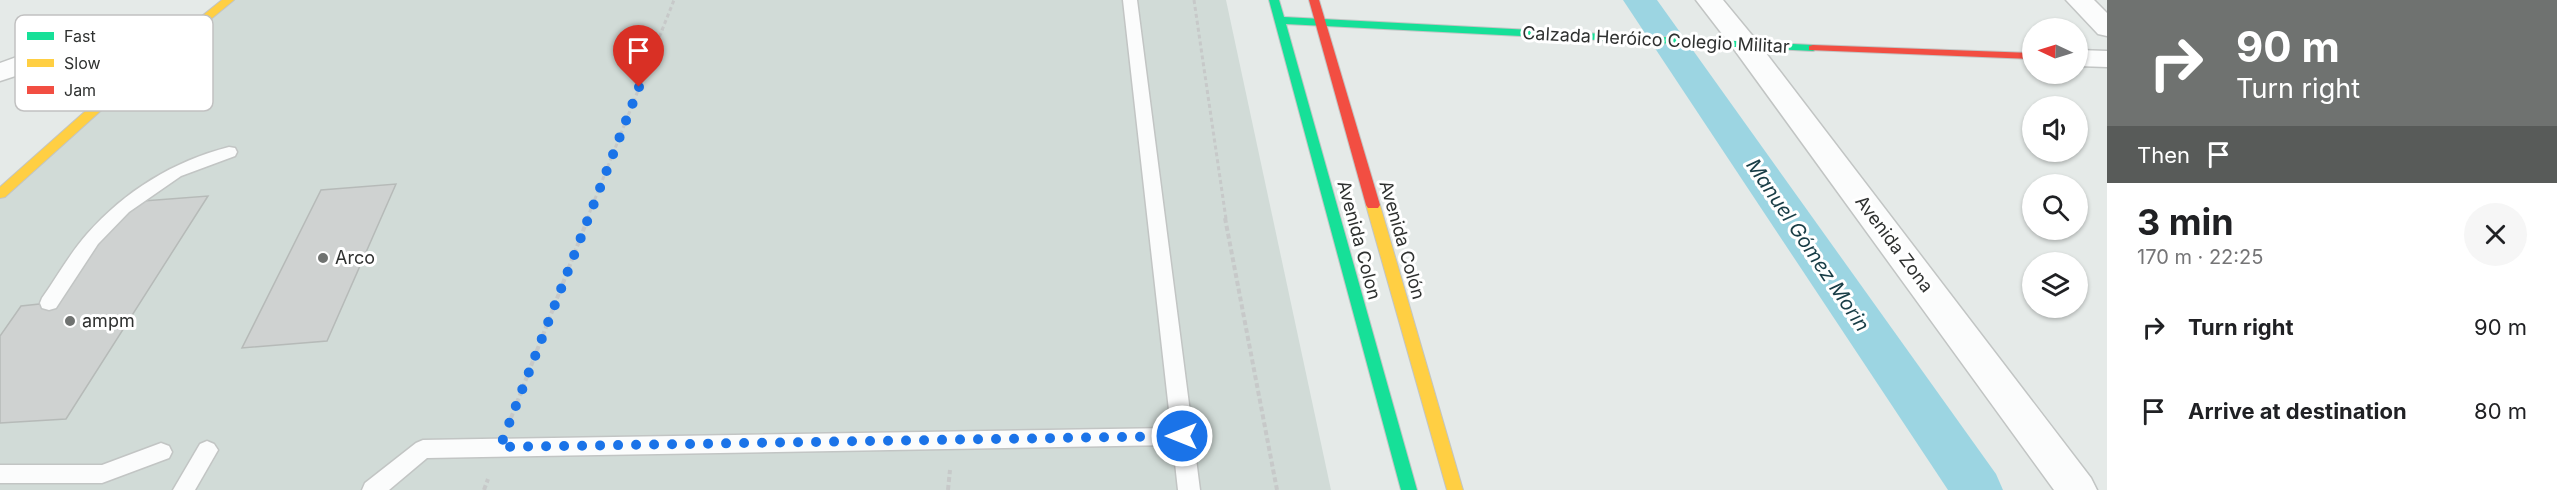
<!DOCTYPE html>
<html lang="en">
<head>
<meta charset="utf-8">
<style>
  body { margin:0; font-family:Inter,sans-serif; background:#f6f6f6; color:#202124; height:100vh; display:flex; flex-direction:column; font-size:22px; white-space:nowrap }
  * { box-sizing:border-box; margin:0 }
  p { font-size:20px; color:#757577 }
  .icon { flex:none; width:33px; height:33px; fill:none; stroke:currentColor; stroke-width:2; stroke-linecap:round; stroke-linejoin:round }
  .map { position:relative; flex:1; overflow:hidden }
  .details { display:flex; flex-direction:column; background:#fff; width:450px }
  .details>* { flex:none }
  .guide { background:#6f7270; color:#fff; overflow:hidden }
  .needle { width:39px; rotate:274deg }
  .tools { position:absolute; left:2022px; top:18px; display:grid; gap:12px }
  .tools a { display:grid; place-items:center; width:66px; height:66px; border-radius:50%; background:#fff; box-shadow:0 2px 4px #0004; font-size:30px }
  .pin { position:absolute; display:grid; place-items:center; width:51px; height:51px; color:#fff; margin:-62px -26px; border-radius:50% 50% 50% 0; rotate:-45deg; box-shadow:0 0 6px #0007 }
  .pin .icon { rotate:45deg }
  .me { position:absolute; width:66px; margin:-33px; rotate:270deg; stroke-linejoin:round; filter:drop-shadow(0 0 4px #0008) }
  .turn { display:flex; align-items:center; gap:21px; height:126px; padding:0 30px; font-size:27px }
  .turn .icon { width:78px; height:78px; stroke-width:2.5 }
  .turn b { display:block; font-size:42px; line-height:51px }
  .then { display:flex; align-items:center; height:57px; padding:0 30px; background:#0003; gap:12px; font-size:22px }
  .round { display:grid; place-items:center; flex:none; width:63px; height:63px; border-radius:32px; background:#f6f6f6 }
  .headline { display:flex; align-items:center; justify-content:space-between; height:102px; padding:0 30px }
  h1 { font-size:36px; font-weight:700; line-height:45px }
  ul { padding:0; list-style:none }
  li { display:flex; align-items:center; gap:18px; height:84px; padding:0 30px }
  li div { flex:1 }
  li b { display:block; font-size:22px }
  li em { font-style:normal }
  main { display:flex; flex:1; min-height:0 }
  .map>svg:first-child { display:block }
</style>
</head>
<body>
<main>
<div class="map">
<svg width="2107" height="490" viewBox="0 0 2107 490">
  <rect width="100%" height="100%" fill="#e5eae8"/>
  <!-- built -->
  <polygon fill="#d1dbd7" points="229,0 1226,0 1331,490 0,490 0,194"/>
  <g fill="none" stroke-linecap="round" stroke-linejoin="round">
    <!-- canal -->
    <polygon fill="#9cd5e2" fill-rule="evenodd" points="1623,0 1657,0 1996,474 2003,490 1948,490"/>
  </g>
  <!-- building -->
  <g fill="#cfd2d1" stroke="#b6bab8" stroke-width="1.5">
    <polygon points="396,184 327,341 242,348 321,190"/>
    <polygon points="208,196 66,419 0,423 0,336 21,306 58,302 111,220 143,201"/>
  </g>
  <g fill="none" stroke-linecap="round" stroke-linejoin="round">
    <!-- lane casing -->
    <g stroke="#c2c5c4" stroke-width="3">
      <g id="lane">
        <polygon points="1123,0 1137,0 1200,490 1178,490 1173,445 427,458 389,490 362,490 365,483 416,443 423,440 1171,428"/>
        <path d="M229 147 235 148 237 152 235 156 181 176 129 212 98 244 56 308 49 310 42 308 40 303 42 298C57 277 70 253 87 234 125 191 174 161 229 147Z"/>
        <polygon points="207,441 214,444 218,450 195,490 173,490 200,444"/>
        <polygon points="161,443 169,446 172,452 169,458 102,483 0,483 0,465 102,465"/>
      </g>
    </g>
    <!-- street casing -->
    <g stroke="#c2c5c4" stroke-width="3">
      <g id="street">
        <polygon points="1696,0 1723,0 1756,40 2091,478 2097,490 2054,490 1736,52"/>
        <polygon points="2066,0 2094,0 2107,13 2107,36 2098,34"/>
        <polygon points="164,40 174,42 178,48 174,54 72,60 43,67 0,81 0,63 25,54 72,44"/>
        <polygon points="2078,50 2107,51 2107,67 2078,66"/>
      </g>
    </g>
    <!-- fast casing -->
    <g stroke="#c2c5c4" stroke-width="2">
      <polygon id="fast" points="1269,0 1279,0 1284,17 1813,45 1819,48 1813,51 1286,24 1417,490 1401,490"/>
    </g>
    <!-- slow casing -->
    <g stroke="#c2c5c4" stroke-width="2">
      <g id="slow">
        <polygon points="222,0 234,0 116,97 5,197 0,198 0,187 108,91"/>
        <polygon points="1373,201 1380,205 1463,490 1447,490 1366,205"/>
      </g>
    </g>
    <!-- jam casing -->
    <g stroke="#c2c5c4" stroke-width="2">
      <g id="jam">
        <polygon points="1309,0 1319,0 1380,205 1378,208 1368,208 1366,205"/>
        <polygon points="1813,45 2032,53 2032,59 1809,50 1809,46"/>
      </g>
    </g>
    <!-- path-far1 -->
    <g stroke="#c7c9c9" stroke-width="3" stroke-dasharray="4 3" stroke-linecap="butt">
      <polyline points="1194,0 1226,219"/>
      <polyline points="587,219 674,0"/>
    </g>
    <!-- path -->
    <g stroke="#c7c9c9" stroke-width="4" stroke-dasharray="5 3" stroke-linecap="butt">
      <polyline points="1225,218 1277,490"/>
      <polyline points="511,418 588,218"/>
      <polyline points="484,490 488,479"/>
      <polyline points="948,490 950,470"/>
    </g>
    <!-- lane -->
    <use href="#lane" fill="#fbfcfc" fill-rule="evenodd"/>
    <!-- street -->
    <use href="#street" fill="#fbfcfc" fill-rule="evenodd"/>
    <!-- fast -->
    <use href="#fast" fill="#16e098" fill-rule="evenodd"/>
    <!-- slow -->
    <use href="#slow" fill="#ffcf43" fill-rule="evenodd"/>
    <!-- jam -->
    <use href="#jam" fill="#f24e42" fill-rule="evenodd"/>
  </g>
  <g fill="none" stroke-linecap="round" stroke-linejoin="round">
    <!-- route -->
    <polyline stroke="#1a73e8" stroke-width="10" stroke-dasharray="0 18" points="639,87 500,447 1182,436"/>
  </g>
  <!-- markers -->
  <g fill="#6f7270" stroke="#fff" stroke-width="2">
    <circle cx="323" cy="258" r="6"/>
    <circle cx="70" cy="321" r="6"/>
  </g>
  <g text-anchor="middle" stroke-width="6" stroke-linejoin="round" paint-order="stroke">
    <!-- street labels -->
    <g font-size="18" fill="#2f3130" stroke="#fff">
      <text transform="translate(1656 40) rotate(3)" y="6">Calzada Heróico Colegio Militar</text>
      <text transform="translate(1359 240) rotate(75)" y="6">Avenida Colon</text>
      <text transform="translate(1402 240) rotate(74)" y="6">Avenida Colón</text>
      <text transform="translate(1894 244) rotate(53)" y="6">Avenida Zona</text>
    </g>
    <!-- poi labels -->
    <g font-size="18" fill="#2f3130" stroke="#fff" text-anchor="start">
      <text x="335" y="264">Arco</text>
      <text x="82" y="327">ampm</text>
    </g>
    <!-- water labels -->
    <g font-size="20" font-style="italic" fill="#183d46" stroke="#fff">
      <text transform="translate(1808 245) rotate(56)" y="7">Manuel Gómez Morin</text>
    </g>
  </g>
  <!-- legend -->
  <rect x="15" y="15" width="198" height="96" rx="9" fill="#fff" stroke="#c1c1c1" stroke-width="1.5"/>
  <rect x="27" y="32" width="27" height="8" fill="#16e098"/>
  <rect x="27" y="59" width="27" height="8" fill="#ffcf43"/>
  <rect x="27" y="86" width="27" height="8" fill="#f24e42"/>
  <g font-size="16" fill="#2f3130">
    <text x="64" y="42">Fast</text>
    <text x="64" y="69">Slow</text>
    <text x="64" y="96">Jam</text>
  </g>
</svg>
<div class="tools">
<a><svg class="needle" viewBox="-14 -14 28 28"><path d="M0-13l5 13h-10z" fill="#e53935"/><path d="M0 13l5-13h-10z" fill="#757577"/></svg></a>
<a><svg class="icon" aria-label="sound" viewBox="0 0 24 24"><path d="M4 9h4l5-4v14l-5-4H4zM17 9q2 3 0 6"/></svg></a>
<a><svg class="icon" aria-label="search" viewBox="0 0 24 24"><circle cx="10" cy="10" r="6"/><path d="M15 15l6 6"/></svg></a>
<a><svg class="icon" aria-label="layers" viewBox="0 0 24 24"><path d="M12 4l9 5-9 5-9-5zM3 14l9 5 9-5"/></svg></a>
</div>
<div class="pin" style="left:639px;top:87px;background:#d93025"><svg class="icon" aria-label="arrive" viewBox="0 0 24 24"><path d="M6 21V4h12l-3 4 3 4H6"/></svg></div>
<svg class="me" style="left:1182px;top:436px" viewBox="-20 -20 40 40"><circle r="17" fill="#1a73e8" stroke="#fff" stroke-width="3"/><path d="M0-11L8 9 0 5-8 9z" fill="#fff"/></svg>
</div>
<section class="details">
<div class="guide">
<div class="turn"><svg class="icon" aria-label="right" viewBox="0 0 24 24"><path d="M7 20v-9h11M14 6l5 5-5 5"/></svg><div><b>90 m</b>Turn right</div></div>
<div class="then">Then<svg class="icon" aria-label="arrive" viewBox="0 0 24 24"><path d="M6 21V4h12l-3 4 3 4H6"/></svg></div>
</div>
<div class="headline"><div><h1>3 min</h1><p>170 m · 22:25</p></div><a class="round"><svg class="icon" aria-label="close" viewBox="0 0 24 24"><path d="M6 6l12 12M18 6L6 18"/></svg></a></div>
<ul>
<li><svg class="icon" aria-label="right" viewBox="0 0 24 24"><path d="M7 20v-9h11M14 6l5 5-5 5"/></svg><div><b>Turn right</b></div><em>90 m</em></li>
<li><svg class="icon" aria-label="arrive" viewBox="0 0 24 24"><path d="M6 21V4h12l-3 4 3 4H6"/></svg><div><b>Arrive at destination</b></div><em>80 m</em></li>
</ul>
</section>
</main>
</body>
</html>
